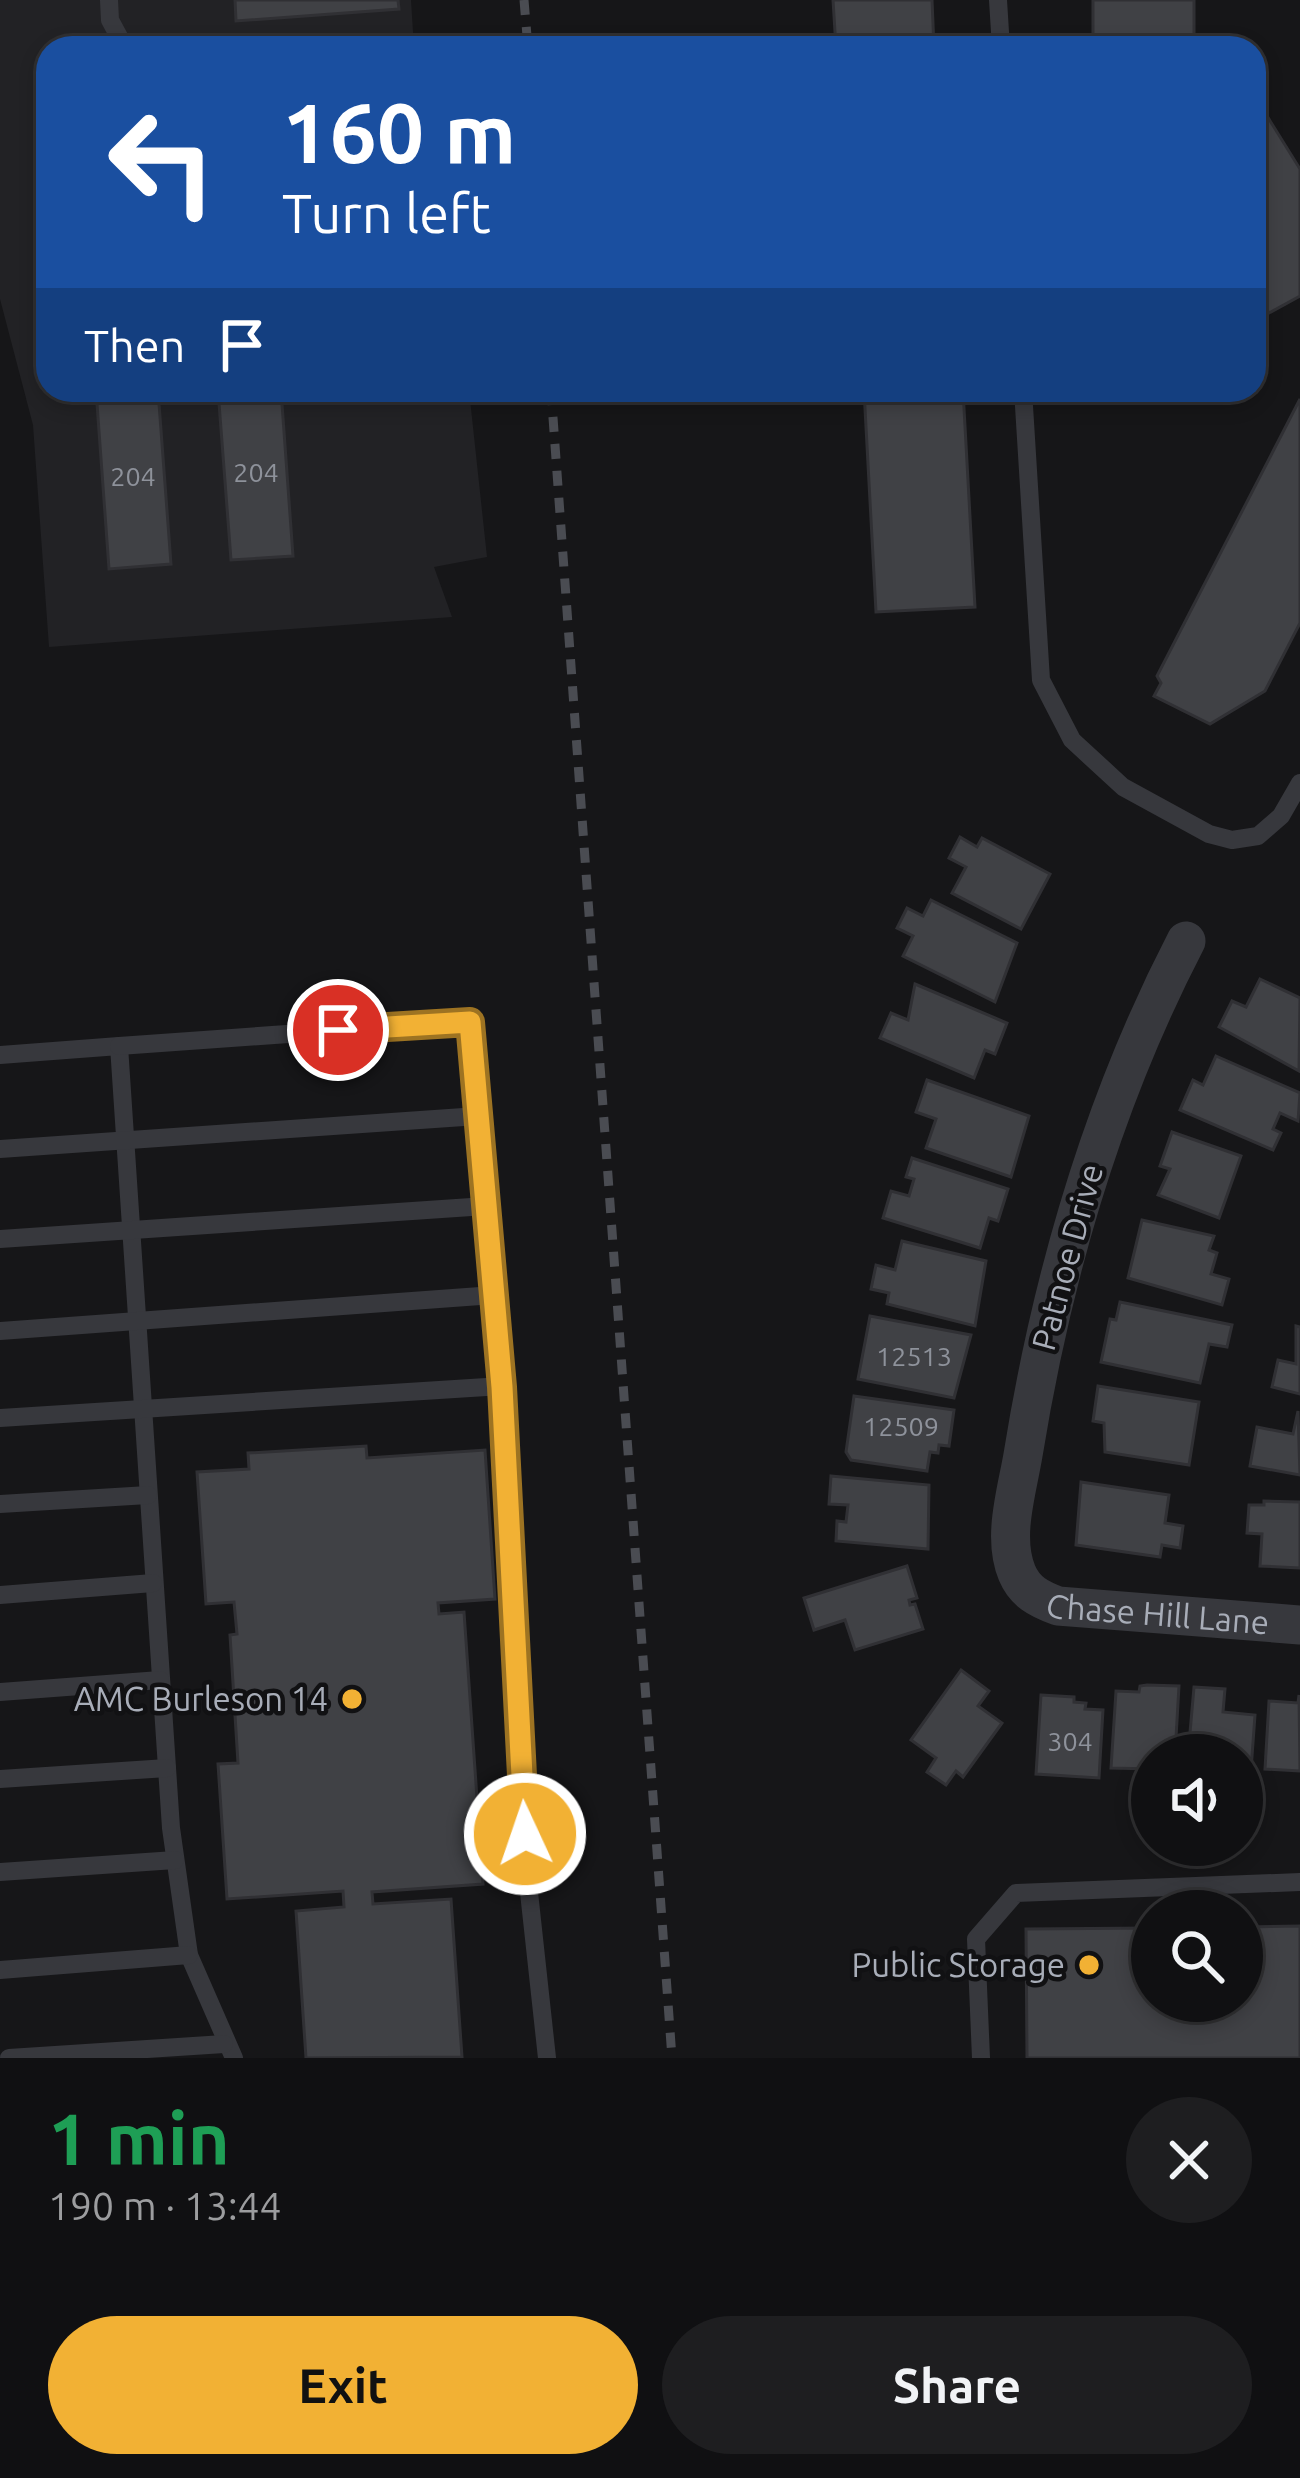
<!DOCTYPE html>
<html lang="en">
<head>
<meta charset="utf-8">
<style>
  body { margin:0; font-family:Ubuntu,sans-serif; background:#1e1e20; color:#f1f3f6; height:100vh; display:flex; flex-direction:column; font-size:45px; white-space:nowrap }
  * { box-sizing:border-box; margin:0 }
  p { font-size:39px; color:#9c9d9f }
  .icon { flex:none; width:66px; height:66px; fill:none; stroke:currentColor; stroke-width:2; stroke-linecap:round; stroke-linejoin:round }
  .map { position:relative; height:2058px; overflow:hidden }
  .panel { display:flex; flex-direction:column; background:#101012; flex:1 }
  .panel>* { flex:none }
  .banner { position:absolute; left:36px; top:36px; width:1230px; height:366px; border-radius:36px; box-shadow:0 6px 18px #0003,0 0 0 3px #303032; background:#1a4fa0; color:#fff; overflow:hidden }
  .controls { position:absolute; left:1131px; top:1734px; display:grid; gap:24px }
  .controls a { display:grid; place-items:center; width:132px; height:132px; border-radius:50%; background:#101012; box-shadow:0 6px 18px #0003,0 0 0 3px #303032; font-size:60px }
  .pin { position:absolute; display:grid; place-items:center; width:102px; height:102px; color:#fff; margin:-51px; border:6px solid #fff; border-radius:50%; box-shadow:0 3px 12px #0007 }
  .me { position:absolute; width:132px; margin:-66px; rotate:357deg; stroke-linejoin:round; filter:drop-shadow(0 0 9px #0008) }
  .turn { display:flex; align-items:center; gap:42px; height:252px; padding:0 48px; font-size:54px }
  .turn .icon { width:156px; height:156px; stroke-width:2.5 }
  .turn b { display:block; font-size:84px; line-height:102px }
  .then { display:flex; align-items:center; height:114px; padding:0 48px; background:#0003; gap:24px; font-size:45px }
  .round { display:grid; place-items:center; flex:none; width:126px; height:126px; border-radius:63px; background:#1e1e20 }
  .overview { display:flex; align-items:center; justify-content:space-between; height:204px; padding:0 48px }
  h1 { font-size:72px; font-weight:600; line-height:90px; color:#1e9e55 }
  .cta { display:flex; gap:24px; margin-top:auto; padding:24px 48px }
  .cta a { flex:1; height:138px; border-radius:72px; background:#f2b134; color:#111; font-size:48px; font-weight:600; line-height:138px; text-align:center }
  .cta a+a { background:#1e1e20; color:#f1f3f6 }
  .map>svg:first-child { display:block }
</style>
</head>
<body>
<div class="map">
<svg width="1300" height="2058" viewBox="0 0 1300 2058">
  <rect width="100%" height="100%" fill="#161618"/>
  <!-- built -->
  <polygon fill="#222225" points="0,0 411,0 414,48 48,48 48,390 469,390 487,557 434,567 452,617 49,647 33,425 0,299"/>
  <!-- building -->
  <g fill="#404145" stroke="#303034" stroke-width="3">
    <polygon points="235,0 398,0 399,9 236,21"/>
    <polygon points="833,0 932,0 934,48 836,48"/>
    <polygon points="1093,0 1194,0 1194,39 1171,39 1171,48 1093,42"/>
    <polygon points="1254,95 1300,169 1300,296 1269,313 1254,288"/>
    <polygon points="96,390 158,390 171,564 109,569"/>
    <polygon points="218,390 281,390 293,556 231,560"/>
    <polygon points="864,390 963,390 975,607 876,612"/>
    <polygon points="1300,399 1300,623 1265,691 1210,724 1154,696 1161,683 1157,676"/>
    <polygon points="960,837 977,847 982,838 1050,874 1021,929 952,893 966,867 949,858"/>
    <polygon points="931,900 1017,943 995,1002 903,956 913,936 897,928 907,908 923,916"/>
    <polygon points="1260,979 1300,998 1299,1071 1219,1027 1232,1001 1246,1007"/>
    <polygon points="915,984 1007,1023 995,1054 985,1050 974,1078 880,1038 891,1013 908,1020"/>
    <polygon points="1216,1056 1300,1093 1298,1121 1280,1113 1273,1129 1281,1133 1273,1150 1180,1110 1193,1080 1203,1085"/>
    <polygon points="927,1080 1029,1116 1011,1177 926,1148 936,1119 916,1112"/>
    <polygon points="1172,1132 1241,1156 1219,1218 1158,1195 1170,1169 1160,1166"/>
    <polygon points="912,1158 1008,1189 998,1221 989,1218 980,1248 883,1218 891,1191 909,1196 914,1179 906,1177"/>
    <polygon points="1142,1220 1214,1236 1209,1250 1217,1253 1211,1274 1229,1279 1222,1305 1128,1278"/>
    <polygon points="902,1241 986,1261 975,1326 887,1304 889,1293 871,1289 876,1265 895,1270"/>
    <polygon points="1120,1302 1232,1325 1227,1347 1209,1344 1200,1383 1101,1362 1110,1319 1116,1320"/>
    <polygon points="870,1316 971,1335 954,1398 858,1379"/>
    <polygon points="1296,1326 1300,1327 1300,1394 1272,1387 1278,1360 1296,1364"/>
    <polygon points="1098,1386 1199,1402 1189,1465 1105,1452 1104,1423 1093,1421"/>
    <polygon points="854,1396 954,1410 949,1446 939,1445 938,1453 930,1452 927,1471 851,1460 846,1452"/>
    <polygon points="1298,1411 1300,1475 1250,1466 1257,1427 1293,1434"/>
    <polygon points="366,1446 367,1458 485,1450 495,1599 438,1603 439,1614 464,1612 483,1884 372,1892 373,1904 451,1899 462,2057 306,2058 296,1911 344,1907 343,1891 227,1899 218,1764 238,1763 230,1635 237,1634 234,1602 206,1604 197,1472 249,1469 248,1453"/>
    <polygon points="831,1476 929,1485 928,1549 836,1541 837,1521 846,1522 848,1505 829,1504"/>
    <polygon points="1081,1482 1169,1495 1165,1523 1183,1526 1180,1548 1162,1545 1160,1557 1076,1545"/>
    <polygon points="1264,1501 1300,1502 1300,1568 1260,1566 1262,1534 1247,1533 1249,1505 1264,1505"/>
    <polygon points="907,1566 917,1598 909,1600 910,1605 915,1604 923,1629 855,1650 845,1620 814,1630 804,1598"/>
    <polygon points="961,1670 989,1691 978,1706 1002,1723 963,1777 956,1771 946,1785 927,1772 936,1758 911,1740"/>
    <polygon points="1147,1685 1179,1686 1175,1755 1152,1755 1152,1769 1111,1768 1116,1691 1139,1692 1140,1686"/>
    <polygon points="1194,1687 1225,1689 1223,1712 1255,1715 1250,1784 1244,1784 1242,1802 1242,1755 1188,1755"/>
    <polygon points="1041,1695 1074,1697 1074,1702 1086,1703 1085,1709 1103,1710 1099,1778 1036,1774"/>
    <polygon points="1299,1695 1300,1771 1265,1769 1269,1701 1298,1703"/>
    <polygon points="1300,1926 1300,2058 1027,2058 1026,1929 1152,1928 1152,2001 1242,2001 1242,1927"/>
  </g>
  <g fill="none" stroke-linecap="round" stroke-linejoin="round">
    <!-- lane -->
    <g stroke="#37383d" stroke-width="18">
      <polyline points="109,0 110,20 125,48"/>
      <polyline points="998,0 1001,48"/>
      <polyline points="1023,390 1041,680 1072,740 1123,787 1209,834 1232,840 1258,836 1281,816 1300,783"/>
      <polyline points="0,1055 119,1046 171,1828 189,1955 234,2058"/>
      <polyline points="0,1149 478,1116"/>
      <polyline points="0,1239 486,1206"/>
      <polyline points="0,1331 494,1295"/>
      <polyline points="502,1386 527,1874 547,2058"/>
      <polyline points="0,1418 502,1386 470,1021 119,1046"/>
      <polyline points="0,1504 148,1495"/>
      <polyline points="0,1595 153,1583"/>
      <polyline points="0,1692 160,1680"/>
      <polyline points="0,1779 167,1768"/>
      <polyline points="0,1872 175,1860"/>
      <polyline points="0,1970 189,1955"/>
      <polyline points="9,2058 224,2044"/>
      <polyline points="981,2058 976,1939 1016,1893 1300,1882"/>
    </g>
    <!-- street -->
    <path stroke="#37383d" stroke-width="39" id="s1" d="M1186 941C1102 1103 1052 1275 1023 1455 1017 1491 1002 1537 1017 1573 1025 1592 1039 1599 1058 1606L1300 1625"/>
    <!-- rail -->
    <g stroke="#4a4c52" stroke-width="9" stroke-dasharray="15 12" stroke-linecap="butt">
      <polyline points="524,0 528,48"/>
      <polyline points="551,390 672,2058"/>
    </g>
  </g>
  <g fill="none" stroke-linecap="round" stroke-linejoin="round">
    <!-- route casing -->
    <g stroke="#9d7322" stroke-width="30">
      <polyline id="route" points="338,1030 470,1022 502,1387 525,1834"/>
    </g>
    <!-- route -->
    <use href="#route" stroke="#f2b134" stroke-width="21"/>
  </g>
  <!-- markers -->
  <g fill="#f2b134" stroke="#111113" stroke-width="4.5">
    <circle cx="352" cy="1699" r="12"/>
    <circle cx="1089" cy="1965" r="12"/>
  </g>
  <g text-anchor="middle" stroke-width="9" stroke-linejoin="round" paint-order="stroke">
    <!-- number labels -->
    <g font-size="27" fill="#8e929b">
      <text x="256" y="482">204</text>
      <text x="133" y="486">204</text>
      <text x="914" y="1366">12513</text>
      <text x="901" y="1436">12509</text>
      <text x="1070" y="1751">304</text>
    </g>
    <!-- street labels -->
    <g font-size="33" fill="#a8adb8" stroke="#111113">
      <text transform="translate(1067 1257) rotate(-75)" y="12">Patnoe Drive</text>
      <text dy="12" stroke="none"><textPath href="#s1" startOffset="816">Chase Hill Lane</textPath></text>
    </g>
    <!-- poi labels -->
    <g font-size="33" fill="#a8adb8" stroke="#111113" text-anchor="end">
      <text x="328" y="1711">AMC Burleson 14</text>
      <text x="1065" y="1977">Public Storage</text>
    </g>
  </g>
</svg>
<div class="controls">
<a><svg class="icon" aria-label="sound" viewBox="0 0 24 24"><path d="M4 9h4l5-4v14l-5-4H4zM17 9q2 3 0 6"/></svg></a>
<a><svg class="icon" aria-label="search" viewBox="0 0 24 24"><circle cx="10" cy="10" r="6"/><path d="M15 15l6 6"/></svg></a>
</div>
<div class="pin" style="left:338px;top:1030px;background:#d93025"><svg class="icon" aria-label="arrive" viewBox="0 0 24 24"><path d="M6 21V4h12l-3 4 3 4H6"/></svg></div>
<svg class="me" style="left:525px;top:1834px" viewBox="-20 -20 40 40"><circle r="17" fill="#f2b134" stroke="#fff" stroke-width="3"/><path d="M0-11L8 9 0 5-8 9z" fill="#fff"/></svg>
<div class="banner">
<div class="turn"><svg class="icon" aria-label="left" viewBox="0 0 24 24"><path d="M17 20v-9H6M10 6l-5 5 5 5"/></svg><div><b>160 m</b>Turn left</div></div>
<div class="then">Then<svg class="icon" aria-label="arrive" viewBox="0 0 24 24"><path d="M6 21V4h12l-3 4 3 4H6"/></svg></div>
</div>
</div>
<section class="panel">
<div class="overview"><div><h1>1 min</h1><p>190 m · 13:44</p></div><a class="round"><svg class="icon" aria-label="close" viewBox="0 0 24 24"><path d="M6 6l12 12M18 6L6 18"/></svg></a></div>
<div class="cta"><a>Exit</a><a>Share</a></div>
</section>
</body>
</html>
